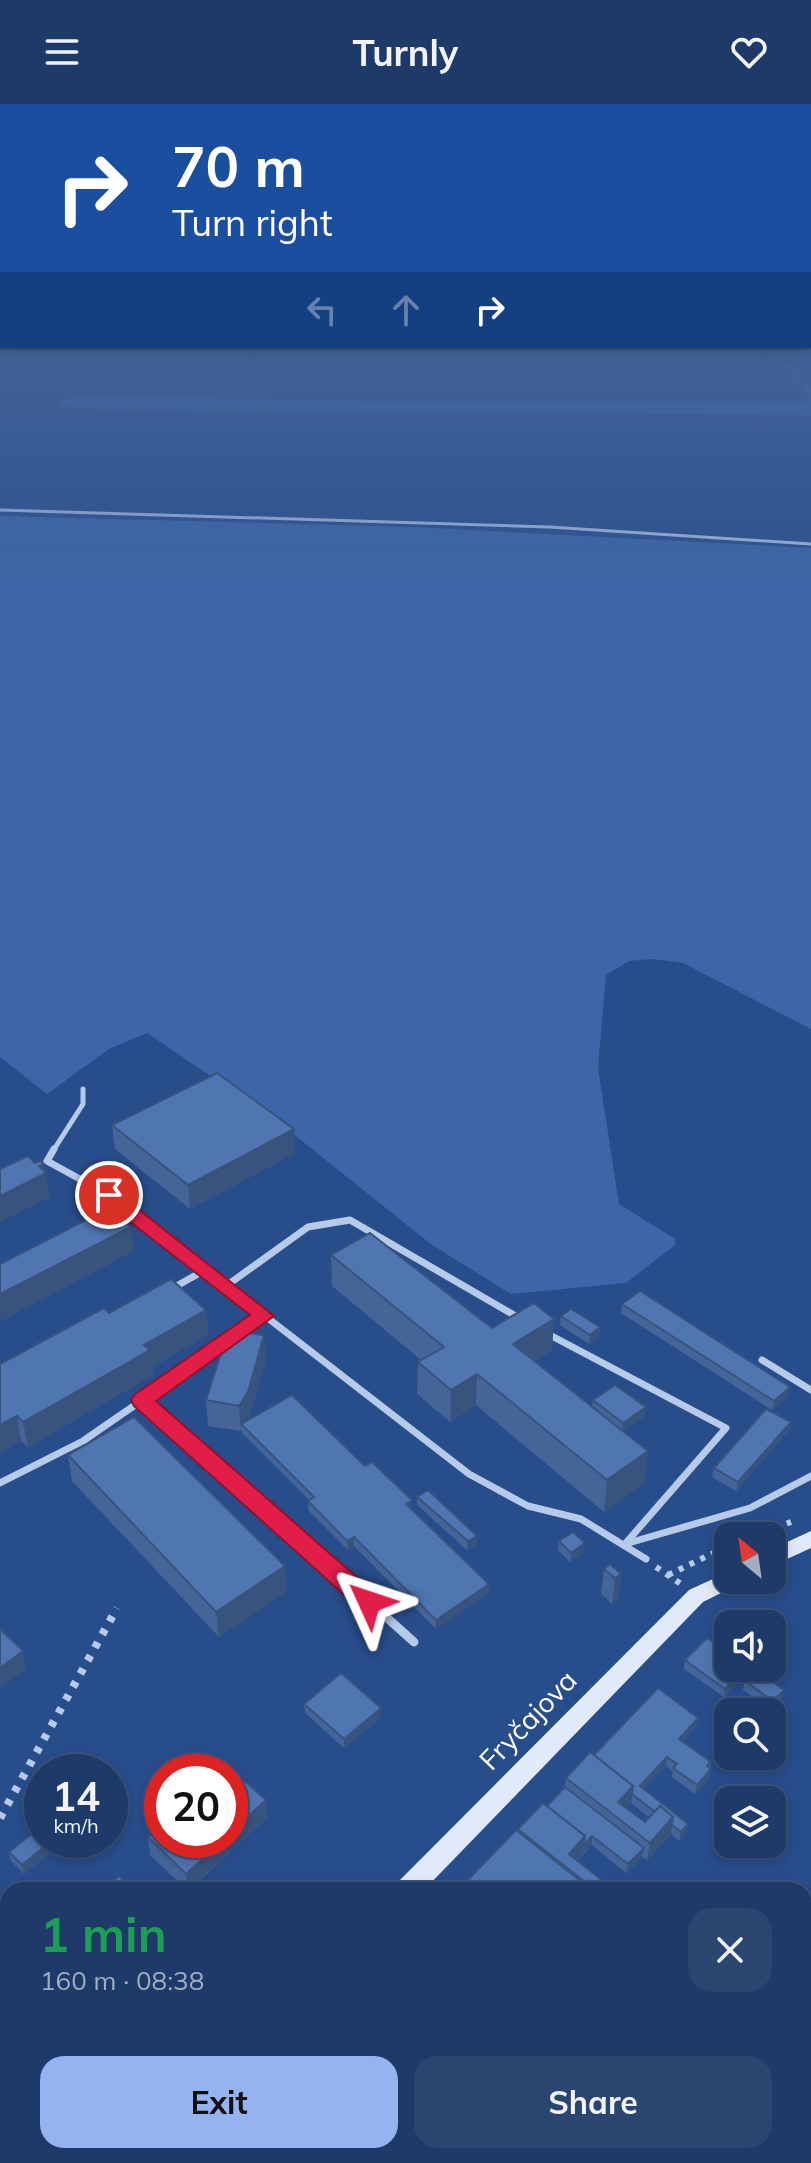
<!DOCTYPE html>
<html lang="en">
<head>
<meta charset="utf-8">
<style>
  body { margin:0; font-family:Mulish,sans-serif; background:#2b4571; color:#f1f3f6; height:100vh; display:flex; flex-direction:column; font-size:30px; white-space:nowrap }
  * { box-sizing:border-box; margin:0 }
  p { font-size:26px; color:#a1adc0 }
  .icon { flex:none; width:44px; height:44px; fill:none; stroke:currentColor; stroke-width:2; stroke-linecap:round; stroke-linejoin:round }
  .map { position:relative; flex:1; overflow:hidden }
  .sheet { position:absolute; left:0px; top:1778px; width:812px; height:282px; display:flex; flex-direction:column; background:#1e3a68; border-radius:24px 24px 0 0; box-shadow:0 4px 12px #0003,0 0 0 2px #3c547c }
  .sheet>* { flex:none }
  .top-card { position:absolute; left:0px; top:0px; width:812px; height:244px; box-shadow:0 4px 12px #0003,0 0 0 2px #3c547c; background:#1a4fa0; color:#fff; overflow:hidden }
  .needle { width:52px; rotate:331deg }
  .tools { position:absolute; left:714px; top:1418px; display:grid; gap:16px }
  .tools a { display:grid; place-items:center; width:72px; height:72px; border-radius:16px; background:#1e3a68; box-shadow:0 4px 12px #0003,0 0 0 2px #3c547c; font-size:40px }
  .speed { position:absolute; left:24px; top:1650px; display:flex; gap:16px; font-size:40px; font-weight:700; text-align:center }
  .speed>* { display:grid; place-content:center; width:104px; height:104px; border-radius:50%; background:#1e3a68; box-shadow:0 4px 12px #0003,0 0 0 2px #3c547c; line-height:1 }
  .speed small { font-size:20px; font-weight:400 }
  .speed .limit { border:12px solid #d22; background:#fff; color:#111 }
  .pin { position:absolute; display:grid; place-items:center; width:68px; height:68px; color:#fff; margin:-34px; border:4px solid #fff; border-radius:50%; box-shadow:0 2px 8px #0007 }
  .me { position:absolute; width:88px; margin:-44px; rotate:312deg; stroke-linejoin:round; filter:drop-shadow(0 0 6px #0008) }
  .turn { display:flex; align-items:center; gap:28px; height:168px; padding:0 40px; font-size:36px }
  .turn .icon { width:104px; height:104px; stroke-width:2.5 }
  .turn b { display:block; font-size:56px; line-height:68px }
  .lanes { display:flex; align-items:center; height:76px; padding:0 40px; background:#0003; justify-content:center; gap:40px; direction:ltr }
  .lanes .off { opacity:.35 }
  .round { display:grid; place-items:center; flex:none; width:84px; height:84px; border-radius:24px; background:#2b4571 }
  .summary { display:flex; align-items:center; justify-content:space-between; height:136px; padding:0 40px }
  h1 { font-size:48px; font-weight:700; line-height:60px; color:#1e9e55 }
  .button { display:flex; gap:16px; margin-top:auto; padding:16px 40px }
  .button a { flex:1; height:92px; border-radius:24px; background:#95b2f1; color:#111; font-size:32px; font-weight:700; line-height:92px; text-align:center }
  .button a+a { background:#2b4571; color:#f1f3f6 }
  header { display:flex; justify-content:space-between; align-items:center; height:104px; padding:0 40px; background:#1e3a68; font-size:36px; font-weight:700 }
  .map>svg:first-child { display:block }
</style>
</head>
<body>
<header><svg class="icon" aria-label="menu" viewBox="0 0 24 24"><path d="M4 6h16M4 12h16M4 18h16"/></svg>Turnly<svg class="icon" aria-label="heart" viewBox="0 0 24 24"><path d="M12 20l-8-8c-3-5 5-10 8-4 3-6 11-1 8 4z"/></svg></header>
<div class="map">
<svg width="811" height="2059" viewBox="0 0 811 2059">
  <rect width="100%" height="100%" fill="#284d8b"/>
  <!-- green -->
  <g fill="#3c66a8">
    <polygon points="811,250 811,254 791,264 811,283 811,311 90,305 62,302 58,299 69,294 136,293 411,298 803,298 810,295 785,263"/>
    <polygon points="0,412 414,423 811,444 811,925 683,859 652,855 629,857 606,871 598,964 619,1100 675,1135 675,1141 626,1179 511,1190 432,1141 277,1017 147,929 109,945 47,990 0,953"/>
    <polygon points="811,1957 811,2059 737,2059 742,2052 804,2052 804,1966"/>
  </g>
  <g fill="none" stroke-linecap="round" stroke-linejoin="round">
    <!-- path-far1 -->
    <g stroke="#b6caea" stroke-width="6" stroke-dasharray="5 7" stroke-linecap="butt">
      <polyline points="753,1432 791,1418"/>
      <polyline points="656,1463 681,1480"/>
      <polyline points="668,1471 728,1442"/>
    </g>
    <!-- path -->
    <polyline stroke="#b6caea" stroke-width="8" stroke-dasharray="6 9" stroke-linecap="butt" points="0,1714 117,1504"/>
    <!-- lane-far3 -->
    <polyline stroke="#b6caea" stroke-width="3" points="0,406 550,423 811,440"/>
    <!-- lane-far2 -->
    <polyline stroke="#b6caea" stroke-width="5" points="53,1047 83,1000 83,985"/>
    <!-- lane-far1 -->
    <g stroke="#b6caea" stroke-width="7">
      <polyline points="54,1045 47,1057 109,1091 469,1370 528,1402 581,1415 646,1455"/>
      <polyline points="226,1182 308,1123 350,1116 519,1214"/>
      <polyline points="173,1184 205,1166"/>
      <polyline points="546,1229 726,1324 625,1440 750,1404 811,1372"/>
      <polyline points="762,1256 811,1286"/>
      <polyline points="142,1296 357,1487"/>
      <polyline points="0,1379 83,1337 264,1212"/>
    </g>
    <!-- lane -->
    <polyline stroke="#b6caea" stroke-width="9" points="355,1485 414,1538"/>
    <!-- secondary -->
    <g fill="#e1eaf8" fill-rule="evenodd">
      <polygon points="811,1427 811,1444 772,1462 772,1445"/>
      <polygon points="728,1468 728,1476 738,1476 735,1482 703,1498 424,1786 395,1786 398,1778 689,1486"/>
      <polygon points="129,2052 160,2052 157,2059 126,2059"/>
    </g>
  </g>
  <!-- wall -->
  <g fill="#456599" fill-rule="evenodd">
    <polygon points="112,1021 294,1025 295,1049 190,1105 115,1045"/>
    <polygon points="331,1151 492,1224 554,1215 552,1246 534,1257 592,1302 593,1296 645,1312 623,1327 645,1379 604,1408 476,1301 450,1318 417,1290 418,1258 421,1256 332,1182"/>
    <polygon points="622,1200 788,1292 772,1306 621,1209"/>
    <polygon points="206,1206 208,1231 152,1263 153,1271 28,1343 21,1337 0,1260 109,1209"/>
    <polygon points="561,1212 600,1223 599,1232 589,1240 560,1221"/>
    <polygon points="266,1256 248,1317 412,1405 489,1480 489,1489 436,1525 354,1442 348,1446 308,1406 309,1396 242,1329 242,1326 241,1327 208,1322 206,1296"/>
    <polygon points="791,1318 789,1326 736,1387 712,1373 714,1364"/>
    <polygon points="68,1351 285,1462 286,1488 219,1533 72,1377"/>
    <polygon points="417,1393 477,1432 477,1441 467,1446 417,1401"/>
    <polygon points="559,1437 584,1448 570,1458 558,1446"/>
    <polygon points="604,1465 621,1470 618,1495 612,1500 601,1490"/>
    <polygon points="685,1556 752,1564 782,1595 769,1608 764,1608 760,1605 761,1598 743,1586 744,1579 740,1576 724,1593 684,1565"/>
    <polygon points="304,1600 381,1613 344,1644 305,1609"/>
    <path d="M698 1614 696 1622 683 1638 711 1658 709 1674 695 1690 672 1673 673 1668 666 1662 644 1685 688 1720 686 1729 679 1737 671 1730 647 1756 642 1753 626 1769 592 1741 577 1757 607 1786H462L463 1781 518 1727V1725L547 1702 565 1683 566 1674 594 1651ZM631 1699 649 1713 645 1718 626 1704Z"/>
    <polygon points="268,1713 189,1786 187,1786 150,1751 148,1733"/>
    <polygon points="49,1739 51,1748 24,1770 11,1757 9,1748"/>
    <polygon points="8,1909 8,1935 0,1929 0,1918"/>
  </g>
  <!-- shaded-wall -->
  <g fill="#38537d">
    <polygon points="294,1025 295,1049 190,1105 188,1081"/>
    <polygon points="44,1060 50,1093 0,1118 0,1092"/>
    <polygon points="131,1123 134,1147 0,1218 0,1190"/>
    <polygon points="206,1206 208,1231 152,1263 153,1271 28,1343 23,1318 144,1241"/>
    <polygon points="554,1215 552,1246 511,1271 513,1240"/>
    <polygon points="600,1223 599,1232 589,1240 590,1231"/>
    <polygon points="264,1231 266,1256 249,1314 244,1323 241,1320 241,1327 239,1302"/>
    <polygon points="477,1270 476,1301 450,1318 451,1286"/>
    <polygon points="790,1283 788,1292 772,1306 774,1297"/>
    <polygon points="646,1303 645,1312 622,1328 623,1319"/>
    <polygon points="17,1312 21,1337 0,1349 0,1321"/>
    <polygon points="791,1318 789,1326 736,1387 738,1378"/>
    <polygon points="648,1347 645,1379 604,1408 607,1376"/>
    <polygon points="412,1396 412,1405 406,1409 406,1400"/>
    <polygon points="477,1432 477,1441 467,1446 468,1437"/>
    <polygon points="354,1433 354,1442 348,1446 347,1437"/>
    <polygon points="585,1439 584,1448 570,1458 571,1449"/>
    <polygon points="285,1462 286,1488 219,1533 216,1508"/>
    <polygon points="621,1470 618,1495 612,1500 615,1474"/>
    <polygon points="489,1480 489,1489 436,1525 436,1516"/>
    <polygon points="23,1547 26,1565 0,1584 0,1564"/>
    <polygon points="742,1567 740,1576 724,1593 725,1585"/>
    <polygon points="784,1586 782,1595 769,1608 767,1608 769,1601"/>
    <polygon points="381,1604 381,1613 344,1644 344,1635"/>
    <polygon points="698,1614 696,1622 678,1644 679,1635"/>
    <polygon points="667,1653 666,1662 639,1691 640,1682"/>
    <polygon points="711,1665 709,1674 695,1690 697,1681"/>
    <polygon points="633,1682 631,1699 616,1715 618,1698"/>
    <polygon points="266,1696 268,1713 188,1786 186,1770 223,1736 230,1736 230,1729"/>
    <polygon points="673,1713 671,1730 647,1756 650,1739"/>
    <polygon points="688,1720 686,1729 679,1737 681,1728"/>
    <polygon points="585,1732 583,1749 569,1765 569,1750"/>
    <polygon points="592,1732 592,1741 583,1749 584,1741"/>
    <polygon points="49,1739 51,1748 24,1770 22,1761"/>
    <polygon points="644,1744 642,1753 626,1769 628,1760"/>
  </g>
  <!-- building -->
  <g fill="#5076b2" stroke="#38537d" stroke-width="2">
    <polygon points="217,969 294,1025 188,1081 112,1021"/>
    <polygon points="28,1052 35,1059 40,1057 44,1060 39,1062 46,1069 0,1092 0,1065"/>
    <polygon points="109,1104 131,1123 0,1190 0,1160"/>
    <polygon points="370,1129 492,1224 534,1199 554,1215 513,1240 648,1347 607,1376 477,1270 451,1286 418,1258 444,1243 331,1151"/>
    <polygon points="171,1175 206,1206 144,1241 150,1246 23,1318 17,1312 0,1321 0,1260 104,1204 109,1209"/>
    <polygon points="640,1187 790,1283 774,1297 622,1200"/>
    <polygon points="571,1205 600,1223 590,1231 561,1212"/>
    <polygon points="228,1227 264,1231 248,1288 239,1302 206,1296"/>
    <polygon points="615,1281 646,1303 623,1319 593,1296"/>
    <polygon points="292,1291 365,1362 372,1358 412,1396 406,1400 489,1480 436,1516 354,1433 347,1437 308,1397 314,1393 241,1320"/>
    <polygon points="766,1305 791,1318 738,1378 714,1364"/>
    <polygon points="134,1313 285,1462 216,1508 68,1351"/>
    <polygon points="428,1386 477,1432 468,1437 417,1393"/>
    <polygon points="573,1428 585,1439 571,1449 559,1437"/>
    <polygon points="610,1460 621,1470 615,1474 604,1465"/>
    <polygon points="0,1525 23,1547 0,1564"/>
    <polygon points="707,1534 728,1548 728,1564 752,1564 784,1586 769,1601 762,1596 766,1592 745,1577 749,1572 742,1567 725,1585 685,1556"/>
    <polygon points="341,1569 381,1604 344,1635 304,1600"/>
    <polygon points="658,1584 698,1614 679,1635 711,1658 707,1662 711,1665 697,1681 673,1664 677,1660 667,1653 640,1682 688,1720 681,1728 672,1721 673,1713 660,1702 655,1708 632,1690 633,1682 594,1651"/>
    <polygon points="590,1648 633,1682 618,1698 645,1718 660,1702 673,1713 650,1739 566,1674"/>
    <polygon points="228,1662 266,1696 230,1729 230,1668 221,1668"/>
    <polygon points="565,1683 644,1744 628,1760 592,1732 584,1741 585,1732 547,1702"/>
    <polygon points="543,1699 585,1732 569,1750 608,1781 604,1786 595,1786 518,1725"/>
    <polygon points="162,1721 162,1736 223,1736 186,1770 148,1733"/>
    <polygon points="37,1726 42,1732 42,1736 46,1736 49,1739 22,1761 9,1748"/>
    <polygon points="516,1726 592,1786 468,1786 463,1781"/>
    <polygon points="119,1772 133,1786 103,1786"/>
    <polygon points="92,1777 101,1786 81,1786"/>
    <polygon points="8,1909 8,1928 0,1922 0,1918"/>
    <polygon points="207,2052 266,2052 273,2059 200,2059"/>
  </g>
  <!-- sky -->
  <linearGradient id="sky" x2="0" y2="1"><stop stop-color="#162a4c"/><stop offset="0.46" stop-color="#426298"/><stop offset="1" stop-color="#426298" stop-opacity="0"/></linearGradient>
  <rect width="811" height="537" fill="url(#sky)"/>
  <!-- route -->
  <polygon fill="#e11d48" stroke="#92132f" stroke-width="2" points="109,1085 115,1087 274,1212 156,1297 377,1491 381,1498 377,1505 369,1508 360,1505 134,1302 131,1296 134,1291 250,1211 102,1096 99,1091"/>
  <g text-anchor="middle" stroke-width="8" stroke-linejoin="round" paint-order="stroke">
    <!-- near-street labels -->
    <g font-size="28" fill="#fff" stroke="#284d8b">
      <text transform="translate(528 1616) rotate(-46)" y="10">Fryčajova</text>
    </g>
  </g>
</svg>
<div class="tools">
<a><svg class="needle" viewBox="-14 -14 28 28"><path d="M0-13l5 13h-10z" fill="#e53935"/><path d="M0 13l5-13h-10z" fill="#a1adc0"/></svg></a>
<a><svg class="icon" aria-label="sound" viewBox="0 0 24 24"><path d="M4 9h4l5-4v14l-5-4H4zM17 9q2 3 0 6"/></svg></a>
<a><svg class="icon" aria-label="search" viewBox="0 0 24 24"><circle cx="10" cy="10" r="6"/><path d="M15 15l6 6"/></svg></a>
<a><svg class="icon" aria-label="layers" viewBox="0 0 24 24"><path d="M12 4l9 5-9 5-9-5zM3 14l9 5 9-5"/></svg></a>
</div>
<div class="speed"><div>14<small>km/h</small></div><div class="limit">20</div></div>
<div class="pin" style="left:109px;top:1091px;background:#d93025"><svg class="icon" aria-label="arrive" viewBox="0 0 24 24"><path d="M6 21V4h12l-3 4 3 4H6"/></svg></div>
<svg class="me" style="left:369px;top:1498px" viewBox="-20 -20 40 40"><path d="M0-17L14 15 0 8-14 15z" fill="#e11d48" stroke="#fff" stroke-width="4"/></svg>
<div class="top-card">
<div class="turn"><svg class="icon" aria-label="right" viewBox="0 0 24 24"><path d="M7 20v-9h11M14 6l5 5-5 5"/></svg><div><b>70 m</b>Turn right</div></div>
<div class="lanes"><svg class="icon off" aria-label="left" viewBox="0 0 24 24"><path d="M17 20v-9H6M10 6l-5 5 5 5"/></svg><svg class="icon off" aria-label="ahead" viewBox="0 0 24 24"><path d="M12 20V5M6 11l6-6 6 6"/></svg><svg class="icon" aria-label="right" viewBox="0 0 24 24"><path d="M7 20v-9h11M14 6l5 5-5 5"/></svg></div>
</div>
<section class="sheet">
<div class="summary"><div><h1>1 min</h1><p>160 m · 08:38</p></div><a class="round"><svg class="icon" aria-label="close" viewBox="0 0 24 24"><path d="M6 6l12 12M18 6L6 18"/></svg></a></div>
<div class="button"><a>Exit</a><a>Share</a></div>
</section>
</div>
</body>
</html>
